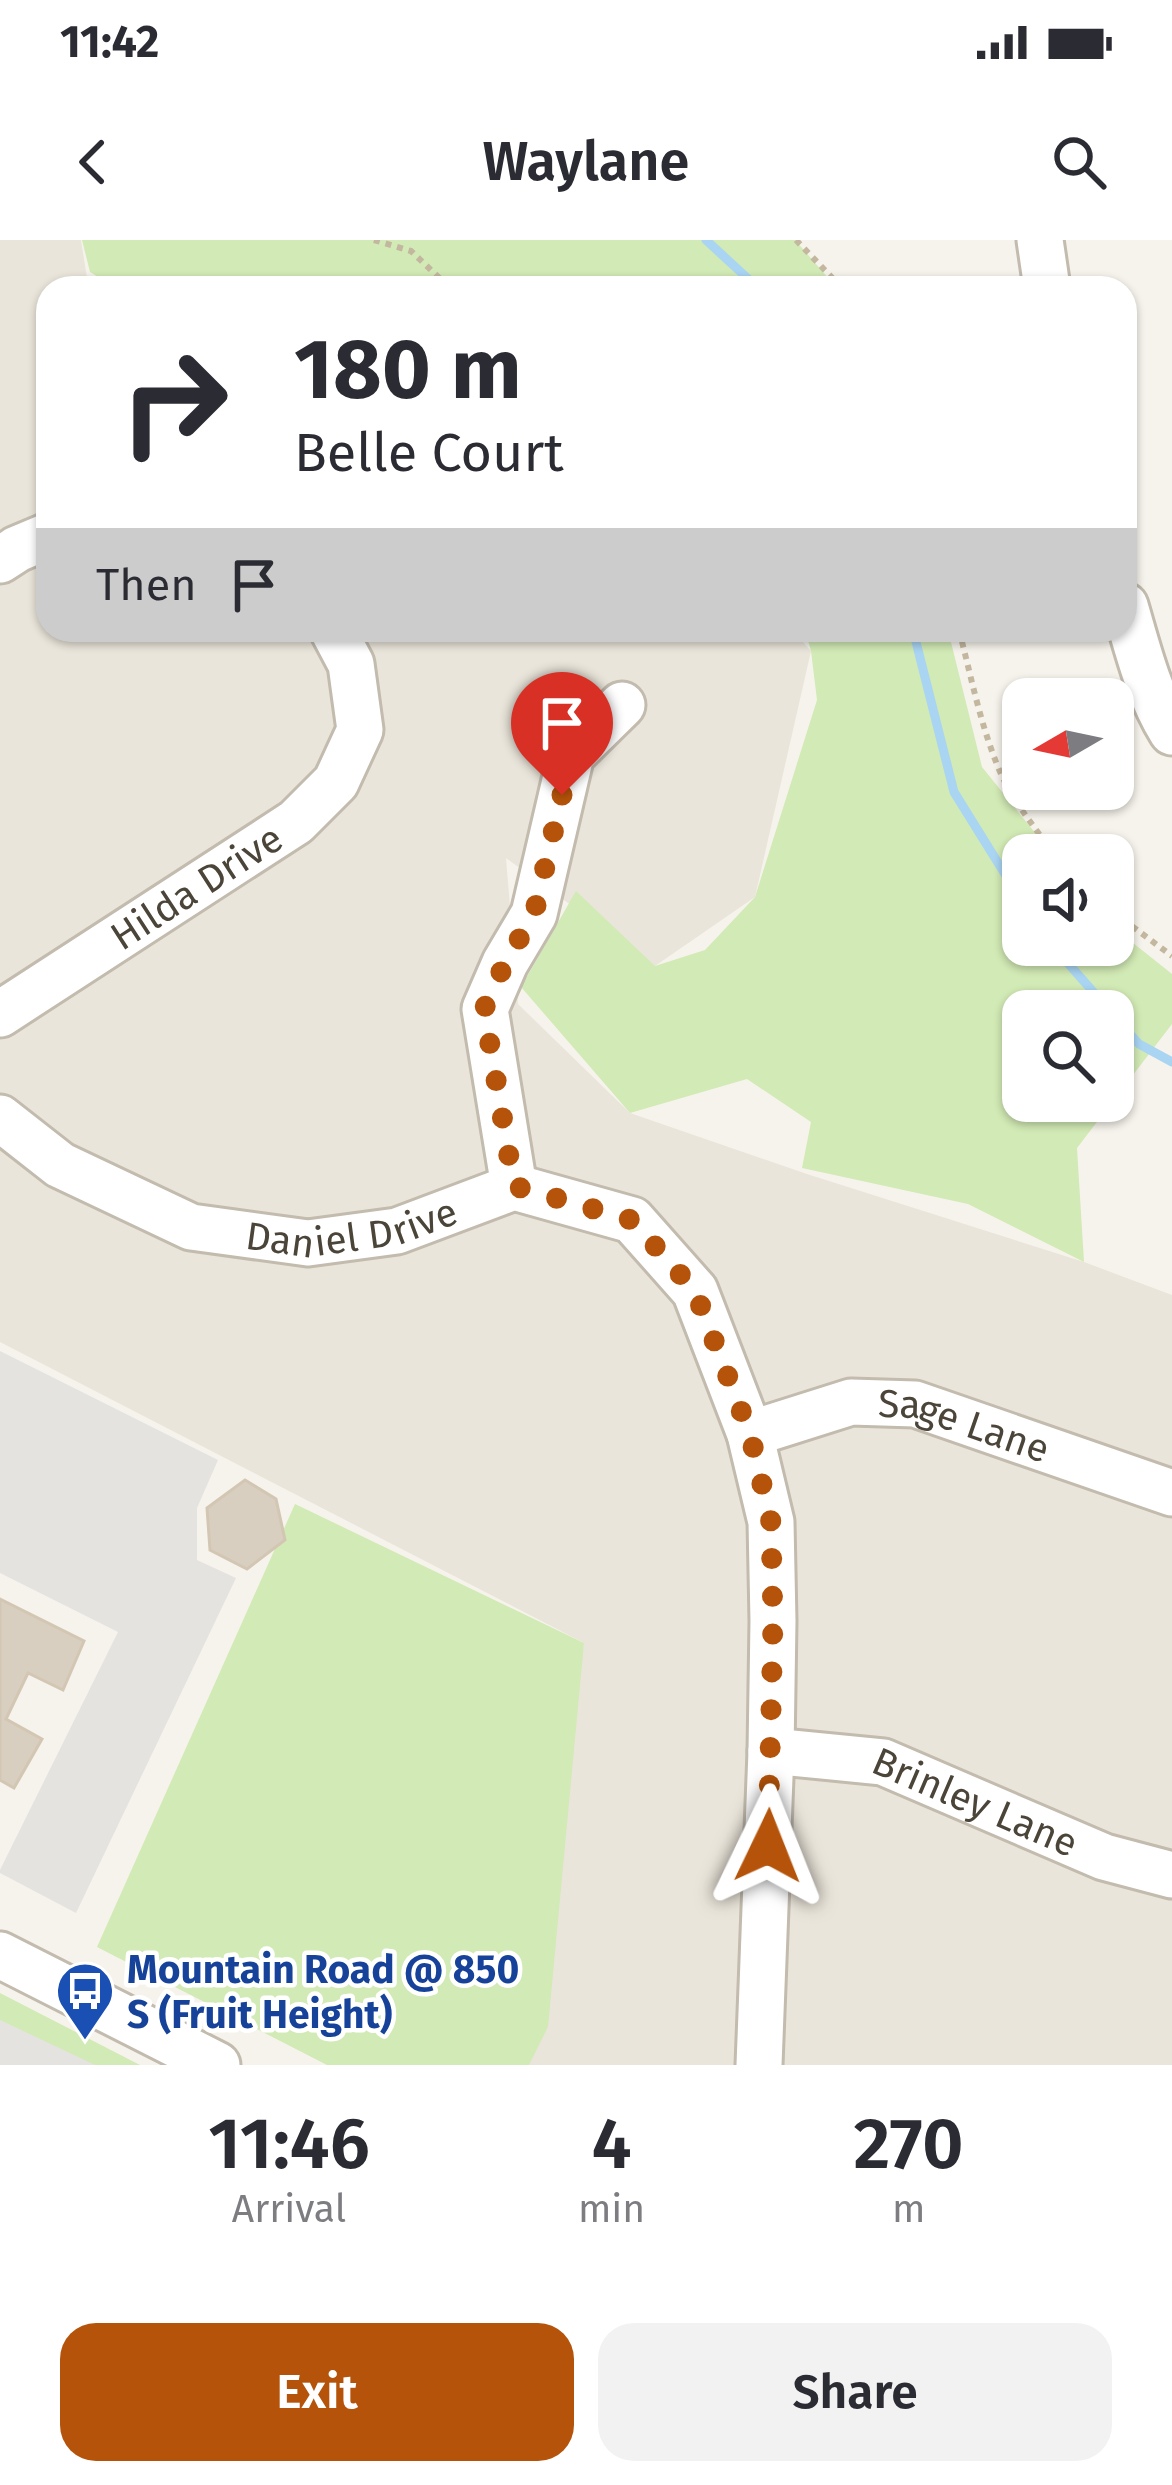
<!DOCTYPE html>
<html lang="en">
<head>
<meta charset="utf-8">
<style>
  body { margin:0; font-family:"Fira Sans",sans-serif; background:#f2f2f3; color:#2b2b33; height:100vh; display:flex; flex-direction:column; font-size:45px; white-space:nowrap }
  * { box-sizing:border-box; margin:0 }
  p { font-size:39px; color:#7c7c81 }
  .icon { flex:none; width:66px; height:66px; fill:none; stroke:currentColor; stroke-width:2; stroke-linecap:round; stroke-linejoin:round }
  .map { position:relative; height:1825px; overflow:hidden }
  .details { display:flex; flex-direction:column; background:#fff; flex:1 }
  .details>* { flex:none }
  .hud { position:absolute; left:36px; top:36px; width:1101px; height:366px; border-radius:36px; box-shadow:0 3px 9px #0004; background:#fff; color:#2b2b33; overflow:hidden }
  .needle { width:78px; rotate:261deg }
  .fabs { position:absolute; left:1002px; top:438px; display:grid; gap:24px }
  .fabs a { display:grid; place-items:center; width:132px; height:132px; border-radius:24px; background:#fff; box-shadow:0 3px 9px #0004; font-size:60px }
  .pin { position:absolute; display:grid; place-items:center; width:102px; height:102px; color:#fff; margin:-123px -51px; border-radius:50% 50% 50% 0; rotate:-45deg; box-shadow:0 0 12px #0007 }
  .pin .icon { rotate:45deg }
  .me { position:absolute; width:132px; margin:-66px; rotate:2deg; stroke-linejoin:round; filter:drop-shadow(0 0 9px #0008) }
  .turn { display:flex; align-items:center; gap:42px; height:252px; padding:0 60px; font-size:54px }
  .turn .icon { width:156px; height:156px; stroke-width:2.5 }
  .turn b { display:block; font-size:84px; line-height:102px }
  .then { display:flex; align-items:center; height:114px; padding:0 60px; background:#0003; gap:24px; font-size:45px }
  .eta { display:flex; justify-content:space-evenly; align-items:center; height:204px; text-align:center }
  .eta b { font-size:72px; font-weight:600; line-height:84px }
  .primary-button { display:flex; gap:24px; margin-top:auto; padding:24px 60px }
  .primary-button a { flex:1; height:138px; border-radius:36px; background:#b45309; color:#fff; font-size:48px; font-weight:600; line-height:138px; text-align:center }
  .primary-button a+a { background:#f2f2f3; color:#2b2b33 }
  .status { display:flex; justify-content:space-between; align-items:center; height:84px; padding:0 60px; background:#fff; direction:ltr }
  .status svg { height:33px; fill:currentColor }
  header { display:flex; justify-content:space-between; align-items:center; height:156px; padding:0 60px; background:#fff; font-size:54px; font-weight:600 }
  .map>svg:first-child { display:block }
</style>
</head>
<body>
<div class="status"><b>11:42</b><svg viewBox="0 0 49 12"><path d="M0 12V9h3v3zM5 12V6h3v6zM10 12V3h3v9zM15 12V0h3v12zM26 1h20v11H26zM47 4h2v5h-2z"/></svg></div>
<header><svg class="icon" aria-label="back" viewBox="0 0 24 24"><path d="M15 5l-7 7 7 7"/></svg>Waylane<svg class="icon" aria-label="search" viewBox="0 0 24 24"><circle cx="10" cy="10" r="6"/><path d="M15 15l6 6"/></svg></header>
<div class="map">
<svg width="1172" height="1825" viewBox="0 0 1172 1825">
  <rect width="100%" height="100%" fill="#f6f3ec"/>
  <!-- residential -->
  <polygon fill="#eae5da" points="0,0 81,0 87,38 107,48 48,48 48,390 792,390 811,411 755,657 655,726 506,618 518,764 630,873 807,934 1084,1022 1172,1055 1172,1825 521,1825 584,1403 0,1102"/>
  <!-- green -->
  <g fill="#d2eab5" fill-rule="evenodd">
    <polygon points="82,0 795,0 837,48 116,48 90,32"/>
    <path d="M805 390H948L982 527 1053 615H1023V705H1113V687L1172 734V784L1077 908 1084 1022 968 964 802 928 811 882 747 839 630 873 521 747 576 651 655 726 705 710 755 657 817 460 811 411ZM1023 771H1113V861H1023Z"/>
    <polygon points="295,1264 584,1403 548,1787 529,1825 327,1825 97,1707"/>
    <polygon points="0,1753 140,1825 0,1825"/>
  </g>
  <!-- parking -->
  <g fill="#e5e3e0">
    <polygon points="0,1111 218,1220 197,1268 197,1320 236,1338 76,1673 0,1633 0,1630 118,1392 0,1333"/>
    <polygon points="0,1780 95,1825 0,1825"/>
  </g>
  <g fill="none" stroke-linecap="round" stroke-linejoin="round">
    <!-- stream -->
    <g stroke="#a9d4f2" stroke-width="9">
      <polyline points="706,0 758,48"/>
      <polyline points="913,390 954,552 1023,663"/>
      <polyline points="1052,705 1110,771"/>
      <polyline points="1113,775 1139,804 1172,822"/>
    </g>
  </g>
  <!-- building -->
  <g fill="#d8cfc1" stroke="#d3c7b4" stroke-width="3">
    <polygon points="245,1240 276,1259 285,1300 247,1329 210,1310 207,1268"/>
    <polygon points="0,1359 84,1401 63,1450 28,1433 6,1479 42,1499 14,1548 0,1540"/>
  </g>
  <g fill="none" stroke-linecap="round" stroke-linejoin="round">
    <!-- minor casing -->
    <g stroke="#c2bbae" stroke-width="51">
      <g id="minor">
        <polyline points="1040,0 1047,48"/>
        <polyline points="0,320 17,309 48,296"/>
        <path d="M1125 366C1138 410 1148 453 1172 492"/>
        <path id="s1" d="M0 774 296 582 336 542 360 490 351 424 333 390"/>
        <path id="s2" d="M0 878 60 925 191 987 308 1003 397 991 514 947 632 980 695 1051 750 1194 771 1282 773 1381 771 1511 759 1825"/>
        <polyline points="514,947 485,769 505,723 534,674 571,515 622,465"/>
        <path id="s3" d="M750 1194 851 1162 915 1164 1172 1253"/>
        <path id="s4" d="M771 1511 883 1522 1104 1617 1172 1635"/>
        <polyline points="0,1715 217,1825"/>
      </g>
    </g>
    <!-- path -->
    <g stroke="#c4b79f" stroke-width="6" stroke-dasharray="6 6" stroke-linecap="butt">
      <polyline points="374,0 411,11 450,48"/>
      <polyline points="796,0 842,48"/>
      <path d="M959 390C971 436 980 483 998 527 1011 559 1035 588 1055 615"/>
      <polyline points="1113,672 1172,716"/>
    </g>
    <!-- minor -->
    <use href="#minor" stroke="#fff" stroke-width="45"/>
  </g>
  <g fill="none" stroke-linecap="round" stroke-linejoin="round">
    <!-- route -->
    <polyline stroke="#b45309" stroke-width="21" stroke-dasharray="0 37.8" points="562,555 534,674 505,723 484,769 514,946 632,980 695,1051 750,1194 771,1282 773,1381 768,1606"/>
  </g>
  <!-- icons -->
  <defs>
    <g id="bus-pin" transform="scale(3)"><path d="M0 17L-7.5 6A9.5 9.5 0 1 1 7.5 6Z" fill="#1a4fb4" stroke="#fff"/><path d="M-5-6H5V4H4V6H2V4H-2V6H-4V4H-5ZM-3.5-4V0h7V-4ZM-3.5 1.2v1.5H-2V1.2ZM2 1.2v1.5H3.5V1.2Z" fill="#fff"/></g>
  </defs>
  <g fill-rule="evenodd">
    <use href="#bus-pin" x="85" y="1751"/>
  </g>
  <g text-anchor="middle" stroke-width="9" stroke-linejoin="round" paint-order="stroke">
    <!-- street labels -->
    <g font-size="39" fill="#4b4439" stroke="#fff">
      <text dy="14" stroke="none"><textPath href="#s1" startOffset="234">Hilda Drive</textPath></text>
      <text dy="14" stroke="none"><textPath href="#s2" startOffset="384">Daniel Drive</textPath></text>
      <text dy="14" stroke="none"><textPath href="#s3" startOffset="222">Sage Lane</textPath></text>
      <text dy="14" stroke="none"><textPath href="#s4" startOffset="213">Brinley Lane</textPath></text>
    </g>
    <!-- transit labels -->
    <g font-size="39" font-weight="bold" fill="#164399" stroke="#fff" text-anchor="start">
      <text x="127" y="1743">Mountain Road @ 850<tspan x="127" dy="45">S (Fruit Height)</tspan></text>
    </g>
  </g>
</svg>
<div class="fabs">
<a><svg class="needle" viewBox="-14 -14 28 28"><path d="M0-13l5 13h-10z" fill="#e53935"/><path d="M0 13l5-13h-10z" fill="#7c7c81"/></svg></a>
<a><svg class="icon" aria-label="sound" viewBox="0 0 24 24"><path d="M4 9h4l5-4v14l-5-4H4zM17 9q2 3 0 6"/></svg></a>
<a><svg class="icon" aria-label="search" viewBox="0 0 24 24"><circle cx="10" cy="10" r="6"/><path d="M15 15l6 6"/></svg></a>
</div>
<div class="pin" style="left:562px;top:555px;background:#d93025"><svg class="icon" aria-label="arrive" viewBox="0 0 24 24"><path d="M6 21V4h12l-3 4 3 4H6"/></svg></div>
<svg class="me" style="left:768px;top:1606px" viewBox="-20 -20 40 40"><path d="M0-17L14 15 0 8-14 15z" fill="#b45309" stroke="#fff" stroke-width="4"/></svg>
<div class="hud">
<div class="turn"><svg class="icon" aria-label="right" viewBox="0 0 24 24"><path d="M7 20v-9h11M14 6l5 5-5 5"/></svg><div><b>180 m</b>Belle Court</div></div>
<div class="then">Then<svg class="icon" aria-label="arrive" viewBox="0 0 24 24"><path d="M6 21V4h12l-3 4 3 4H6"/></svg></div>
</div>
</div>
<section class="details">
<div class="eta">
<div><b>11:46</b><p>Arrival</p></div>
<div><b>4</b><p>min</p></div>
<div><b>270</b><p>m</p></div>
</div>
<div class="primary-button"><a>Exit</a><a>Share</a></div>
</section>
</body>
</html>
